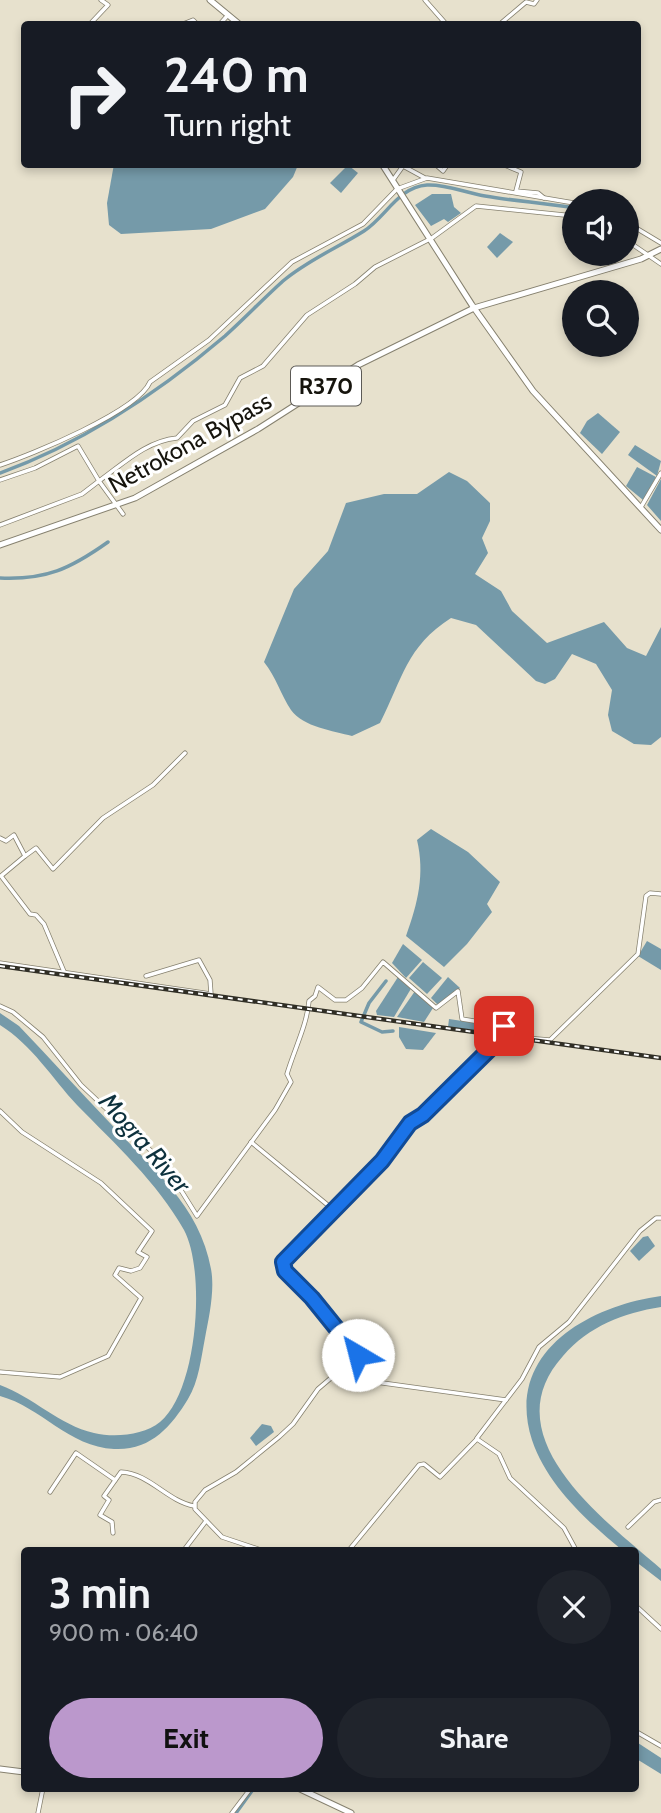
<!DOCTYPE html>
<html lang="en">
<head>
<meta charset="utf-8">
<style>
  body { margin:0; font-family:Cabin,sans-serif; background:#20242c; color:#f1f3f6; height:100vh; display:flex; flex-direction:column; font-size:26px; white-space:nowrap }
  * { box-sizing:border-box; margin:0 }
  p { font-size:23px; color:#9ea1a6 }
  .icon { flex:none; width:38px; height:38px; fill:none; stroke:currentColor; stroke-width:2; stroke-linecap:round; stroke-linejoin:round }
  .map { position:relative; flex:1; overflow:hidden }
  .sheet { position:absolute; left:21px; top:1547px; width:618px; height:245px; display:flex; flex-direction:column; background:#171b24; border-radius:7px; box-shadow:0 4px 10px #0003 }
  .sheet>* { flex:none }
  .top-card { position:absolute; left:21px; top:21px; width:620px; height:147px; border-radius:7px; box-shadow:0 4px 10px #0003; background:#171b24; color:#f1f3f6; overflow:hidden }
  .fabs { position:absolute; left:562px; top:189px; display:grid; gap:14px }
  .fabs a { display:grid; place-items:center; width:77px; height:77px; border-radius:50%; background:#171b24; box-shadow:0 4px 10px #0003; font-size:35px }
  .pin { position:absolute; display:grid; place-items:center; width:60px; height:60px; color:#fff; margin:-30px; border-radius:14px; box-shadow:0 4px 10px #0006 }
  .me { position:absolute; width:77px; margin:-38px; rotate:323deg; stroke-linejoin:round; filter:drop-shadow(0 0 5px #0008) }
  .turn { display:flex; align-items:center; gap:24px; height:147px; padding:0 28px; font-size:32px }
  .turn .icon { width:91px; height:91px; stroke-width:2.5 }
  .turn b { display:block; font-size:49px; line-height:60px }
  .round { display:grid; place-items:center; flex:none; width:74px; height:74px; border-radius:37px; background:#20242c }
  .headline { display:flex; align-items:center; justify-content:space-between; height:119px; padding:0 28px }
  h1 { font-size:42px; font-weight:700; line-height:52px }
  .cta { display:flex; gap:14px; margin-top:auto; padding:14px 28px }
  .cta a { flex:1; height:80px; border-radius:42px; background:#bb98cc; color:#111; font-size:28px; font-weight:700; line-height:80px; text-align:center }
  .cta a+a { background:#20242c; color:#f1f3f6 }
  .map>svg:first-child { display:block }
</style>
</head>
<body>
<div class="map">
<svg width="661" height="1813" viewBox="0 0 661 1813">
  <rect width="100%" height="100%" fill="#e7e1cd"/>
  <!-- water -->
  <g fill="#759aa9">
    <polygon points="114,164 298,164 298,165 293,177 265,209 211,229 121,234 109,225 107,203"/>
    <polygon points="348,165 358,173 341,193 330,183"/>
    <polygon points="432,194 451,194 454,207 461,213 448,222 444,219 431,226 415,205"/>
    <polygon points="500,233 513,242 497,258 487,247"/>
    <polygon points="598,413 620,432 602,454 580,433 587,421"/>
    <polygon points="635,445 661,461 657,476 628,455"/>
    <polygon points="637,467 656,477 643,500 626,486"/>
    <path d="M449 472 467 481 490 503V521L482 538 488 553 475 574 501 591 512 611 547 643 604 622 627 648 646 656 661 627V737L651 745 634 744 612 731 608 715 612 690 596 664 572 654 555 679 545 684 536 681 476 625 451 618C406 647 403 678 380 723L352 736C334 731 303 727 291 710 281 695 276 677 264 662L294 589 328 551 346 503 384 494H417Z"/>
    <polygon points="661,479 661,521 647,505"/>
    <path d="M431 829 468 852 500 882 487 904 492 912 467 944 444 967 406 936C418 903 425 874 417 840Z"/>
    <polygon points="647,941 661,949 661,970 638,956"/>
    <polygon points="403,944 422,960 406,978 392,963"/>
    <polygon points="423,962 442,978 427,994 409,978"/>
    <polygon points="398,977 412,987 394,1017 377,1015 376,1011"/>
    <polygon points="448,977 460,988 438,1005 431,998"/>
    <polygon points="415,991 433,1008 424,1022 397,1017"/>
    <path d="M0 1013 19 1026C50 1058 79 1091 110 1123 151 1167 200 1206 211 1269 215 1290 209 1317 205 1338 201 1358 199 1381 188 1399 171 1427 150 1451 114 1449 69 1447 41 1407 0 1396V1385C33 1397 59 1425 94 1433 115 1438 144 1435 160 1422 198 1391 206 1271 184 1230 157 1182 115 1144 77 1105 52 1078 32 1045 0 1025Z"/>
    <polygon points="449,1019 502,1027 501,1035 448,1027"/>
    <polygon points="399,1027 436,1033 423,1050 406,1049 399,1037"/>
    <polygon points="648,1236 655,1246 639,1261 630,1251 643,1237"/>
    <path d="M661 1296V1307C623 1313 589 1326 563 1356 490 1437 606 1521 661 1569V1581L635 1561V1550H622C587 1521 547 1485 532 1440 504 1353 588 1306 661 1296Z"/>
    <polygon points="262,1424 271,1426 274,1432 256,1446 250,1438"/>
    <polygon points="635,1741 661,1758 661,1774 635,1758"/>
  </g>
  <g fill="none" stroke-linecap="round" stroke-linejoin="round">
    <!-- canal -->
    <g stroke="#759aa9" stroke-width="3.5">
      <path d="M0 473C83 443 158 393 225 336 245 318 263 299 283 281 308 260 337 248 364 231 386 217 398 187 427 185 447 184 465 193 485 196 514 201 544 203 574 208"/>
      <path d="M0 578C46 580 70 569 108 542"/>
      <polyline points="386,981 369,1003 361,1022 382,1032 393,1031"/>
      <polyline points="236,1813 254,1788"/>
    </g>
    <!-- minor casing -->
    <g stroke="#86816f" stroke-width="5">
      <g id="minor">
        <polyline points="425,0 446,24"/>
        <polyline points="90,24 108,5 101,0"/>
        <polyline points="183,24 193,20 197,24"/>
        <polyline points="220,24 228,15"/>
        <polyline points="500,24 526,2 534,4 537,0"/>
        <polyline points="435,164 443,171 448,164"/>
        <polyline points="502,164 521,172 516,191 538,193 544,198"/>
        <polyline points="403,166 425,178"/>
        <polyline points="393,180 403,166"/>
        <polyline points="626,222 661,243"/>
        <polyline points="626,240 661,264"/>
        <path d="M0 465C31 455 138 411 150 382L209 340 292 262 363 224 397 189 427 178 574 203"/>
        <path d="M0 480 35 468 78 446 99 481C123 464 146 441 177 438L193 421 225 405 240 378 263 366 307 315 355 284 375 267 432 238 476 206 574 216"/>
        <polyline points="641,507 661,473"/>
        <polyline points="0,525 82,494 99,481 123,514"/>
        <polyline points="0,838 6,841 14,835 25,856 36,848 53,869 103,818 153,785 185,753"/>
        <polyline points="25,856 1,876 30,914 36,915 44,924 65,974"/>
        <polyline points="0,963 211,994 210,980 199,960 146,976"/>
        <path d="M0 1006 13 1012 43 1037 81 1085 164 1163 197 1216 275 1110 291 1082 287 1074C294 1050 307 1025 309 1001L315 996 318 987 335 1000H346L362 988 383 962 436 1008 458 991 462 1019 504 1026V1035"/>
        <polyline points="0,1111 22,1132 101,1183 152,1231 138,1252 147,1257 140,1268 131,1271 119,1268 115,1275 141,1298 108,1356 60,1377 0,1372"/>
        <polyline points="251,1142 335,1211"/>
        <polyline points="332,1376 506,1400"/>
        <polyline points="477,1438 522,1379 539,1347 569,1322 640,1231 656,1218 661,1218"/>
        <polyline points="50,1492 76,1453 115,1480"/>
        <polyline points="628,1527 654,1502 661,1500"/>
        <path d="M113 1533 112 1522 100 1515 109 1500 104 1496 121 1472C149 1473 167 1501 194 1506"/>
        <polyline points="184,1550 206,1521"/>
        <polyline points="261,1550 222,1537 195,1509 195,1502 205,1490 236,1472 279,1437 293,1424 318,1389 358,1355 312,1298 285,1271 283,1262 382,1161 410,1123 420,1117 492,1051 503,1036 550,1040 638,954 646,896 650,893 661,894"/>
        <polyline points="349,1550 419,1465 424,1464 440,1477 477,1439 499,1454 510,1478 564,1528 576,1550"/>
        <polyline points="635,1605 661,1629"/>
        <polyline points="635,1731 661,1746"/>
        <polyline points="38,1813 43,1788"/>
        <polyline points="232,1813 251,1788"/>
      </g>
    </g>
    <!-- major casing -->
    <g stroke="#86816f" stroke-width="7">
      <g id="major">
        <polyline points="210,0 239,24"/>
        <polyline points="382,164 472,305 533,391 661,530"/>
        <polyline points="0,545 135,498 258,429 358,365 474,308 641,259 661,249"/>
        <polyline points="0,1769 24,1772"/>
        <polyline points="298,1788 351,1813"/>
      </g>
    </g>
    <!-- minor -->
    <use href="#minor" stroke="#fff" stroke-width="3.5"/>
    <!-- major -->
    <use href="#major" stroke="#fff" stroke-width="5"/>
    <!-- rail casing -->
    <g stroke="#302e25" stroke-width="4.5">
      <polyline id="rail" points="0,966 661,1058"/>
    </g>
    <!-- rail -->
    <use href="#rail" stroke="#fff" stroke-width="2" stroke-dasharray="5" stroke-linecap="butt"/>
  </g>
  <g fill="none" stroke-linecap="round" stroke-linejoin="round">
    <!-- route casing -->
    <g stroke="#114b97" stroke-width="18">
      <polyline id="route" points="358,1355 312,1298 285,1271 283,1262 382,1161 410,1123 423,1115 504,1035 504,1026"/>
    </g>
    <!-- route -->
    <use href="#route" stroke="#1a73e8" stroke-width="12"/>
  </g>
  <g text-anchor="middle" stroke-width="6" stroke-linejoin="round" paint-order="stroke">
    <!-- shield labels -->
    <rect fill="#fff" stroke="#5c5a56" stroke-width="2" x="291" y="366.5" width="70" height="39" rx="5"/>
    <g font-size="23" font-weight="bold" fill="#16140d">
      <text x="326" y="394">R370</text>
    </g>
    <!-- street labels -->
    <g font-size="24" fill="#16140d" stroke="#fff">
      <text transform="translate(190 443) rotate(-29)" y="8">Netrokona Bypass</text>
    </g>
    <!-- water labels -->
    <g font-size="26" font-style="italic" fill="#0d313d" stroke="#fff">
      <text transform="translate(145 1143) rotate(49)" y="9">Mogra River</text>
    </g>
  </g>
</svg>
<div class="fabs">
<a><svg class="icon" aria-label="sound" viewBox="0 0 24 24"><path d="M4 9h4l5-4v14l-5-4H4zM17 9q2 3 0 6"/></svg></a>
<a><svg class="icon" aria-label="search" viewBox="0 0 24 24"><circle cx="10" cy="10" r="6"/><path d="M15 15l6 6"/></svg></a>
</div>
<div class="pin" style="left:504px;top:1026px;background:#d93025"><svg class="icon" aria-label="arrive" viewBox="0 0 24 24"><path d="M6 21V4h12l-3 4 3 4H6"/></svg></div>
<svg class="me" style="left:358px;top:1355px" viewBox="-20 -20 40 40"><circle r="19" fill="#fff"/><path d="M0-13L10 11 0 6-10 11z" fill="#1a73e8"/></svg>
<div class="top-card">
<div class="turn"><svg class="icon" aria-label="right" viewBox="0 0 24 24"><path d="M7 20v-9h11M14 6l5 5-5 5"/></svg><div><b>240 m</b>Turn right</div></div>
</div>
<section class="sheet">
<div class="headline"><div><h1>3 min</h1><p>900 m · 06:40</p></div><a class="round"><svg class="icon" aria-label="close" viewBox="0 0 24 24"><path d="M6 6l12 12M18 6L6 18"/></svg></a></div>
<div class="cta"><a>Exit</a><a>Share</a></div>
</section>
</div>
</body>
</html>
